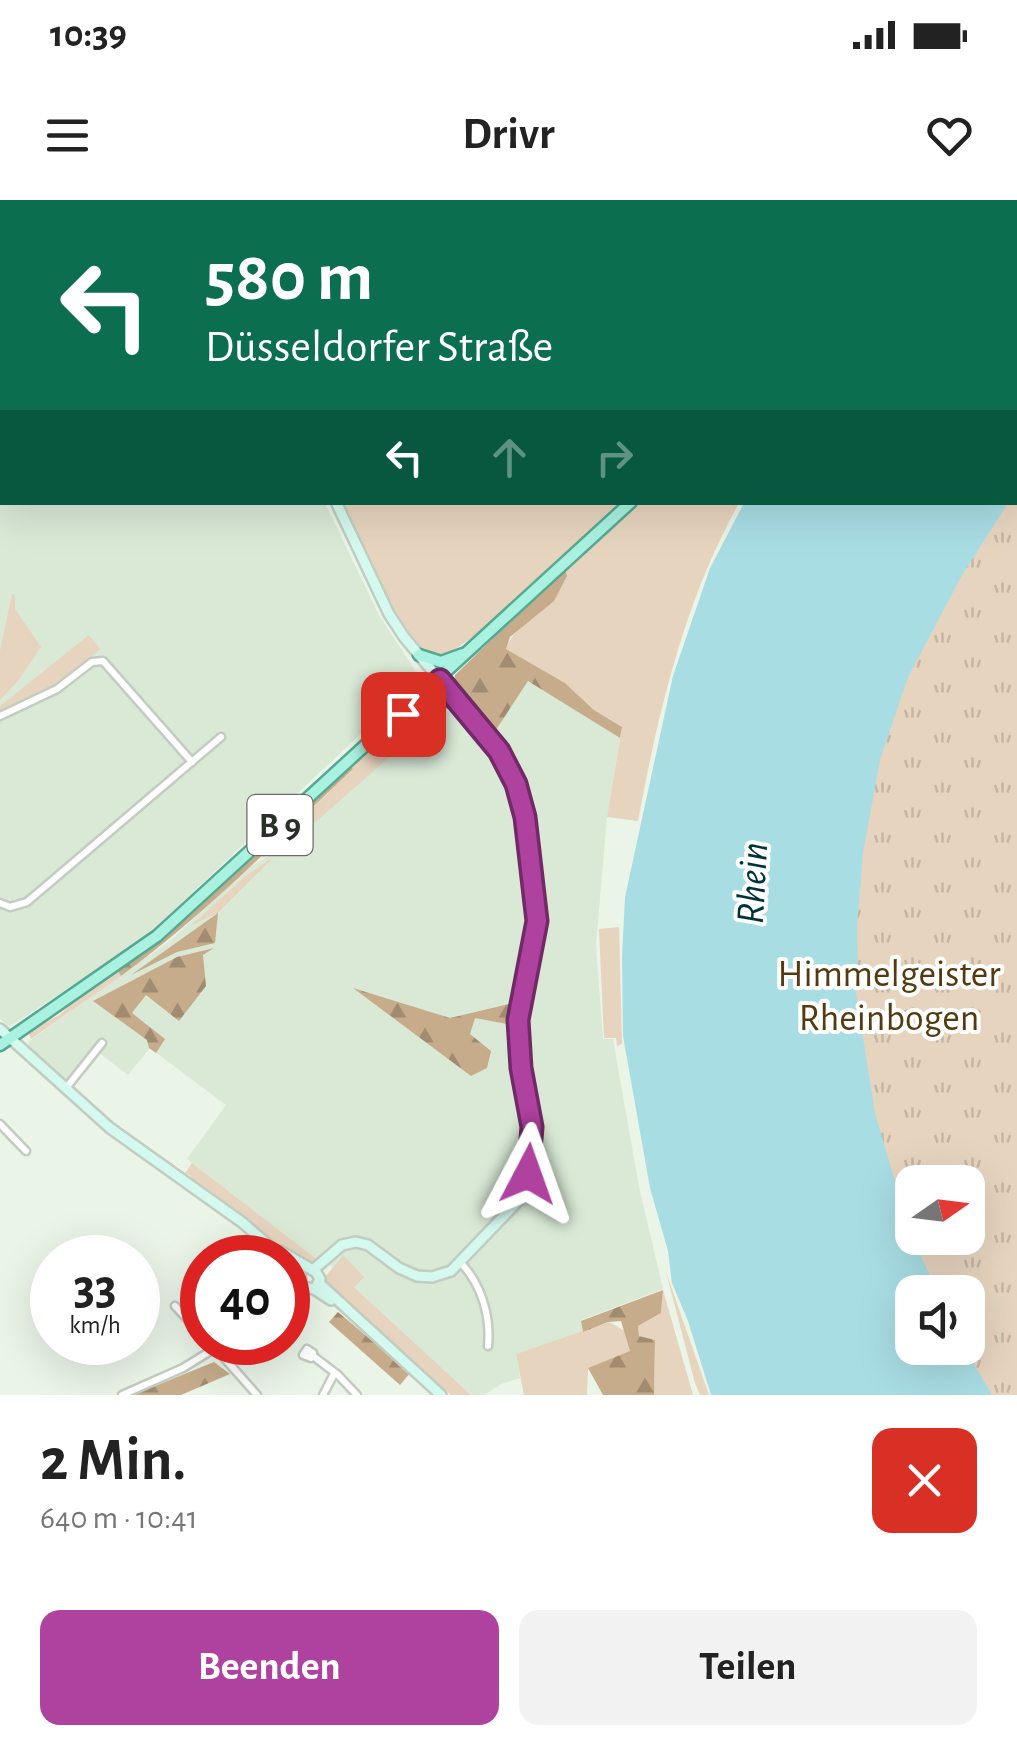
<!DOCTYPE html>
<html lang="de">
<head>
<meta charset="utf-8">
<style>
  body { margin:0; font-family:"Alegreya Sans",sans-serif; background:#f2f2f2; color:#222; height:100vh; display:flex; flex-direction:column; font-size:38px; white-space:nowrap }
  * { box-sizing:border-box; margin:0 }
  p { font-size:32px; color:#767676 }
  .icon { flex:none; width:55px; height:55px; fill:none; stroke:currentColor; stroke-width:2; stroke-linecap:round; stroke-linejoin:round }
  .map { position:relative; height:1195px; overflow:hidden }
  .sheet { display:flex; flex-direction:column; background:#fff; flex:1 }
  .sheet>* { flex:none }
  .banner { position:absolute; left:0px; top:0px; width:1018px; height:305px; box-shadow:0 10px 40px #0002; background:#0b6e4f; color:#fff; overflow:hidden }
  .needle { width:65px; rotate:76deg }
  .buttons { position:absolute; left:895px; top:965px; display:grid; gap:20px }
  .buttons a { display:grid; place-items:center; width:90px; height:90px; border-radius:20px; background:#fff; box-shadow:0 10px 40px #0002; font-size:50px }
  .speed { position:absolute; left:30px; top:1035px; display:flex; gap:20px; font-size:50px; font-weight:700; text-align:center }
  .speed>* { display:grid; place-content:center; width:130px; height:130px; border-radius:50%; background:#fff; box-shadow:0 10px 40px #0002; line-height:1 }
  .speed small { font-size:25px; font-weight:400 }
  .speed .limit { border:15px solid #d22; background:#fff; color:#111 }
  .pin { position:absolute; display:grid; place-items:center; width:85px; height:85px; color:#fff; margin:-42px; border-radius:20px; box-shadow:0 5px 15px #0006 }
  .me { position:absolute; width:110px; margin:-55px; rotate:4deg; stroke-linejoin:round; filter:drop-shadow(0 0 8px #0008) }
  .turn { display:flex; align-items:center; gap:35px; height:210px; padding:0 40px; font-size:45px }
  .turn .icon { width:130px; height:130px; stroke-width:2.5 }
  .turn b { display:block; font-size:70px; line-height:85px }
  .lanes { display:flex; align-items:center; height:95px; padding:0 40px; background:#0003; justify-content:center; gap:50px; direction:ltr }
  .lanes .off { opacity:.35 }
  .round { display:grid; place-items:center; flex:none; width:105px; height:105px; border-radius:20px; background:#f2f2f2 }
  .summary { display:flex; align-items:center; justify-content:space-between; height:170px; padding:0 40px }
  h1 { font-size:60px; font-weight:700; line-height:75px }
  .cta { display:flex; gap:20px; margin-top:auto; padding:20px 40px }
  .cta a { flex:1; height:115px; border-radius:20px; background:#af419f; color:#fff; font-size:40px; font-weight:700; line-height:115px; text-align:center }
  .cta a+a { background:#f2f2f2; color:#222 }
  .status { display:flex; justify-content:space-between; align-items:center; height:70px; padding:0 50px; background:#fff; direction:ltr }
  .status svg { height:28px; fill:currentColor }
  header { display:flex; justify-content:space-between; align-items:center; height:130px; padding:0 40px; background:#fff; font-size:45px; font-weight:700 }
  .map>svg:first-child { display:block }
</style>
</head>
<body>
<div class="status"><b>10:39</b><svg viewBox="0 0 49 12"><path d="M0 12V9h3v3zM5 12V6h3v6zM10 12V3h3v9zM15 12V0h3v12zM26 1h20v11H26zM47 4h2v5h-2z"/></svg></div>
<header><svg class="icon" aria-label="menu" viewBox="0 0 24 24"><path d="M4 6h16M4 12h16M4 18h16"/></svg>Drivr<svg class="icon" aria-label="heart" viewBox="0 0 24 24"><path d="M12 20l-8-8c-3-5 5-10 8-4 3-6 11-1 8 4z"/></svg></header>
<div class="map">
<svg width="1017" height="1195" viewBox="0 0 1017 1195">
  <defs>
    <pattern id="forest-firs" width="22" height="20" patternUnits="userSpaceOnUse" patternTransform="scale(2.5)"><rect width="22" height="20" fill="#c6ac8a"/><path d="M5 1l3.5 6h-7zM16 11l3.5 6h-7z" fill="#a18c71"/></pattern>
    <pattern id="park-tufts" width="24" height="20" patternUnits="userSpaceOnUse" patternTransform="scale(2.5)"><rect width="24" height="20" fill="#e6d4be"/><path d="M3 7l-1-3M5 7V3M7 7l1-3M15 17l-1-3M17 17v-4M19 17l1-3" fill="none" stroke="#c5b6a3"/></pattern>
  </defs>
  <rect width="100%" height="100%" fill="#eaf4e7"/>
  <!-- built -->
  <g fill="#d9e9d6" fill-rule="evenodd">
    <polygon points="0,0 190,2 2,2 2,302 325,303 379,415 420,478 143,739 9,827 0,819"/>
    <path d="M528 480 620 538 607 617 596 745 603 839H613L639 987 663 1089 581 1120 583 1133 516 1154 520 1178 501 1184 484 1195H471L354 1087 344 1056 333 1067 318 1060 187 959 226 905 150 848 128 875 98 852 71 884 32 851 28 842 171 740 245 670 293 641 445 508 486 545ZM276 655 218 713 195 723 244 677Z"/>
  </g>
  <!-- green -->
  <g fill="#e6d4be">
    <polygon points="200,0 545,0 544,2"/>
    <polygon points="615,0 922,0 614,2"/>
    <polygon points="339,303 621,303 476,435 449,453 430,457 395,420"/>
    <path d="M640 303H739C684 402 659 509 638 621L607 617 622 527 594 510 565 483 505 450C519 414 558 415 565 369Z"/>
    <polygon points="12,394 15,394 15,409 41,447 18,481 0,500 0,451"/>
    <polygon points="89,435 100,449 55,488 0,513 0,506"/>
    <path d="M441 506 445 508 293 642 260 659 353 569 350 566C363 553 379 548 392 538 407 526 420 509 441 506Z"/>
    <polygon points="276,655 218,713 192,725 244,677"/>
    <polygon points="619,727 622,844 617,846 616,838 604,838 599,729"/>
    <polygon points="118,771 121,776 31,839 29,834 25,836 41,823 60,815 74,800"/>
    <polygon points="192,963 318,1060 311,1063 302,1058 301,1062 189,981 191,976 185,973"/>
    <polygon points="343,1055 364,1077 354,1087 471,1195 451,1195 329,1085 325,1077"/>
    <polygon points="666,1072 709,1195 700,1195 695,1183"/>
    <polygon points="663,1090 693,1195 654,1195 655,1140 639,1136 638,1126 661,1113"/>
    <polygon points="609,1122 625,1131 631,1151 588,1168 587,1195 524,1195 516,1154"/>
  </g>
  <!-- forest -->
  <g fill="url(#forest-firs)">
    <polygon points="565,369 567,376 554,401 510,437 506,449 565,483 594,510 622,527 620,538 528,481 492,536 454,485 455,475"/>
    <path d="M350 566 353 569C277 640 205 715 121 776L118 771 212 695 213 690Z"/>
    <polygon points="218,713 215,743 177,752 131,775"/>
    <polygon points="214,748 203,755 206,786 179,821 146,795 132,813 165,839 156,853 149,848 147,840 93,801 177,757"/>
    <polygon points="353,788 450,818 509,804 507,824 475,818 470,834 491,851 487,868 471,876"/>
    <polygon points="663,1090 661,1113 638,1126 639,1136 655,1140 654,1195 603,1195 588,1168 630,1151 621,1121 608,1122 583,1132 581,1121"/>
    <polygon points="338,1112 410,1173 400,1185 329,1122"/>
    <polygon points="214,1162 230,1174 181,1195 133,1195"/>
  </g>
  <!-- park -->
  <path fill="url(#park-tufts)" fill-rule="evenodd" d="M1017 167V1195H854L805 1077 909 303 1015 302ZM912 982H968V1038H912ZM912 1092H968V1148H912Z"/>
  <!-- water -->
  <g fill="#a8dde4">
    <polygon points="993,0 1017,0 1015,292 1015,2 991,2"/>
    <polygon points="744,303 1008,303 961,377 908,477 880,560 863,653 857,727 858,769 854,781 875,913 894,978 905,996 912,1038 938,1092 912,1092 912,1148 964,1148 992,1195 711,1195 688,1121 672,1083 668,1051 650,988 623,836 622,757 625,697 673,476 710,368"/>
  </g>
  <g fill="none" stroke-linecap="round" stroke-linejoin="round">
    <!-- street casing -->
    <g stroke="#c2ccc0" stroke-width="11">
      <g id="street">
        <polyline points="0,292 2,292"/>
        <polyline points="0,516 57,489 92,462 103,461 192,562"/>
        <polyline points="0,703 10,707 27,702 221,537"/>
        <polyline points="66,888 102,843"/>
        <polyline points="0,924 26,951"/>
        <path d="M461 1063C481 1084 491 1116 488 1146"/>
        <polyline points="288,1093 300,1084"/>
        <polyline points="288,1103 306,1089"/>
        <polyline points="175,1106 202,1135"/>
        <polyline points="210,1142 257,1195"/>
        <polygon points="307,1149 313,1153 311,1158 303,1155"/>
        <polyline points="313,1156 338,1175 357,1195"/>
        <polyline points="122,1195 183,1168 225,1142"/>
        <polyline points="323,1195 334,1174"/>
      </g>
    </g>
    <!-- secondary casing -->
    <g stroke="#c2ccc0" stroke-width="14">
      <g id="secondary">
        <polyline points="197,0 198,2"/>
        <polyline points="0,829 110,928 243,1023 283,1058"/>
        <polyline points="280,1051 316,1072 320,1079 316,1087"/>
        <polyline points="288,1062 300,1074 302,1087 314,1089 331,1100"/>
        <polyline points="313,1070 342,1045 356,1042 368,1045 399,1068 417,1076 432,1077 451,1071 520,999 527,983 532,944 532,927 518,849 518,820 537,721 521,600 499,551 404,437 389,414 336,302"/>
        <polyline points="319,1083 441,1195"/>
      </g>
    </g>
    <!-- primary casing -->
    <g stroke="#57a892" stroke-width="15">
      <g id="primary">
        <polyline points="930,2 932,0"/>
        <polyline points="419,455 441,462 463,454"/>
        <polyline points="417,507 442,499 461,505"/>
        <polyline points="0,845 157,736 631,302"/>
      </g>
    </g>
    <!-- street -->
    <use href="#street" stroke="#fff" stroke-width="6"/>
    <!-- secondary -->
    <use href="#secondary" stroke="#d4f9ef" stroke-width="9"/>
    <!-- primary -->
    <use href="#primary" stroke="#a9f2df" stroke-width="10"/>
  </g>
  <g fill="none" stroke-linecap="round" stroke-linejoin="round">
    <!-- route casing -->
    <g stroke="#722a67" stroke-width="25">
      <polyline id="route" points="403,514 440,480 499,551 516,584 525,617 537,721 518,820 521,868 532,927 528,974"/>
    </g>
    <!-- route -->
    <use href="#route" stroke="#af419f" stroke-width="18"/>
  </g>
  <g text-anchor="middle" stroke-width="8" stroke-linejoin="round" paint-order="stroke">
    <!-- shield labels -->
    <rect fill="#fff" stroke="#6a6d69" stroke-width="2.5" x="247.5" y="595" width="65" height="60" rx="8"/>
    <g font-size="35" font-weight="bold" fill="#2a2e29">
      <text x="280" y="637">B 9</text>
    </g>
    <!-- park labels -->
    <g font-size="38" fill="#553a0f" stroke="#fff">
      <text x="889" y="786">Himmelgeister<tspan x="889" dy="44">Rheinbogen</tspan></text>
    </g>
    <!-- water labels -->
    <g font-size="40" font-style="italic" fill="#003339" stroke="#fff">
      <text transform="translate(751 683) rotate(-87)" y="14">Rhein</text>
    </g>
  </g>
</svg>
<div class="buttons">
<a><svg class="needle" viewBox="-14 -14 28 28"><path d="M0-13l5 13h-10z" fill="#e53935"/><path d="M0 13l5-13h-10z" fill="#767676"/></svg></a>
<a><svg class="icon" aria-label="sound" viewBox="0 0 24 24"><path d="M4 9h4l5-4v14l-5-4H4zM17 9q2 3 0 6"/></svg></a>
</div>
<div class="speed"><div>33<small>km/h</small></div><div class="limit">40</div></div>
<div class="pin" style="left:403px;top:514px;background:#d93025"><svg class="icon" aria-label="arrive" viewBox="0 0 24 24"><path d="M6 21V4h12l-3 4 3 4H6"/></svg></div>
<svg class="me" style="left:528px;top:974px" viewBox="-20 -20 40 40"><path d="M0-17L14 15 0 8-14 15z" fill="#af419f" stroke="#fff" stroke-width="4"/></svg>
<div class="banner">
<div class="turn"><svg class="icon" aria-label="left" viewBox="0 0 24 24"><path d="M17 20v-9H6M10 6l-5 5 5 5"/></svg><div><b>580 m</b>Düsseldorfer Straße</div></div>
<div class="lanes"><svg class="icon" aria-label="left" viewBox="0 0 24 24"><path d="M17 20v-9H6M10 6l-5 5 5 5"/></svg><svg class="icon off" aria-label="ahead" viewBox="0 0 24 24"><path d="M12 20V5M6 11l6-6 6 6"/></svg><svg class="icon off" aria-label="right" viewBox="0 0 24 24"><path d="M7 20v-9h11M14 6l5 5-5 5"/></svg></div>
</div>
</div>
<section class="sheet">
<div class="summary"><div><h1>2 Min.</h1><p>640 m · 10:41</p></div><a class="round" style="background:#d93025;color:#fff"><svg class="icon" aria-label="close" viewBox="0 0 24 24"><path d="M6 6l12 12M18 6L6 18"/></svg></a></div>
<div class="cta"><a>Beenden</a><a>Teilen</a></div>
</section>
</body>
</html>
